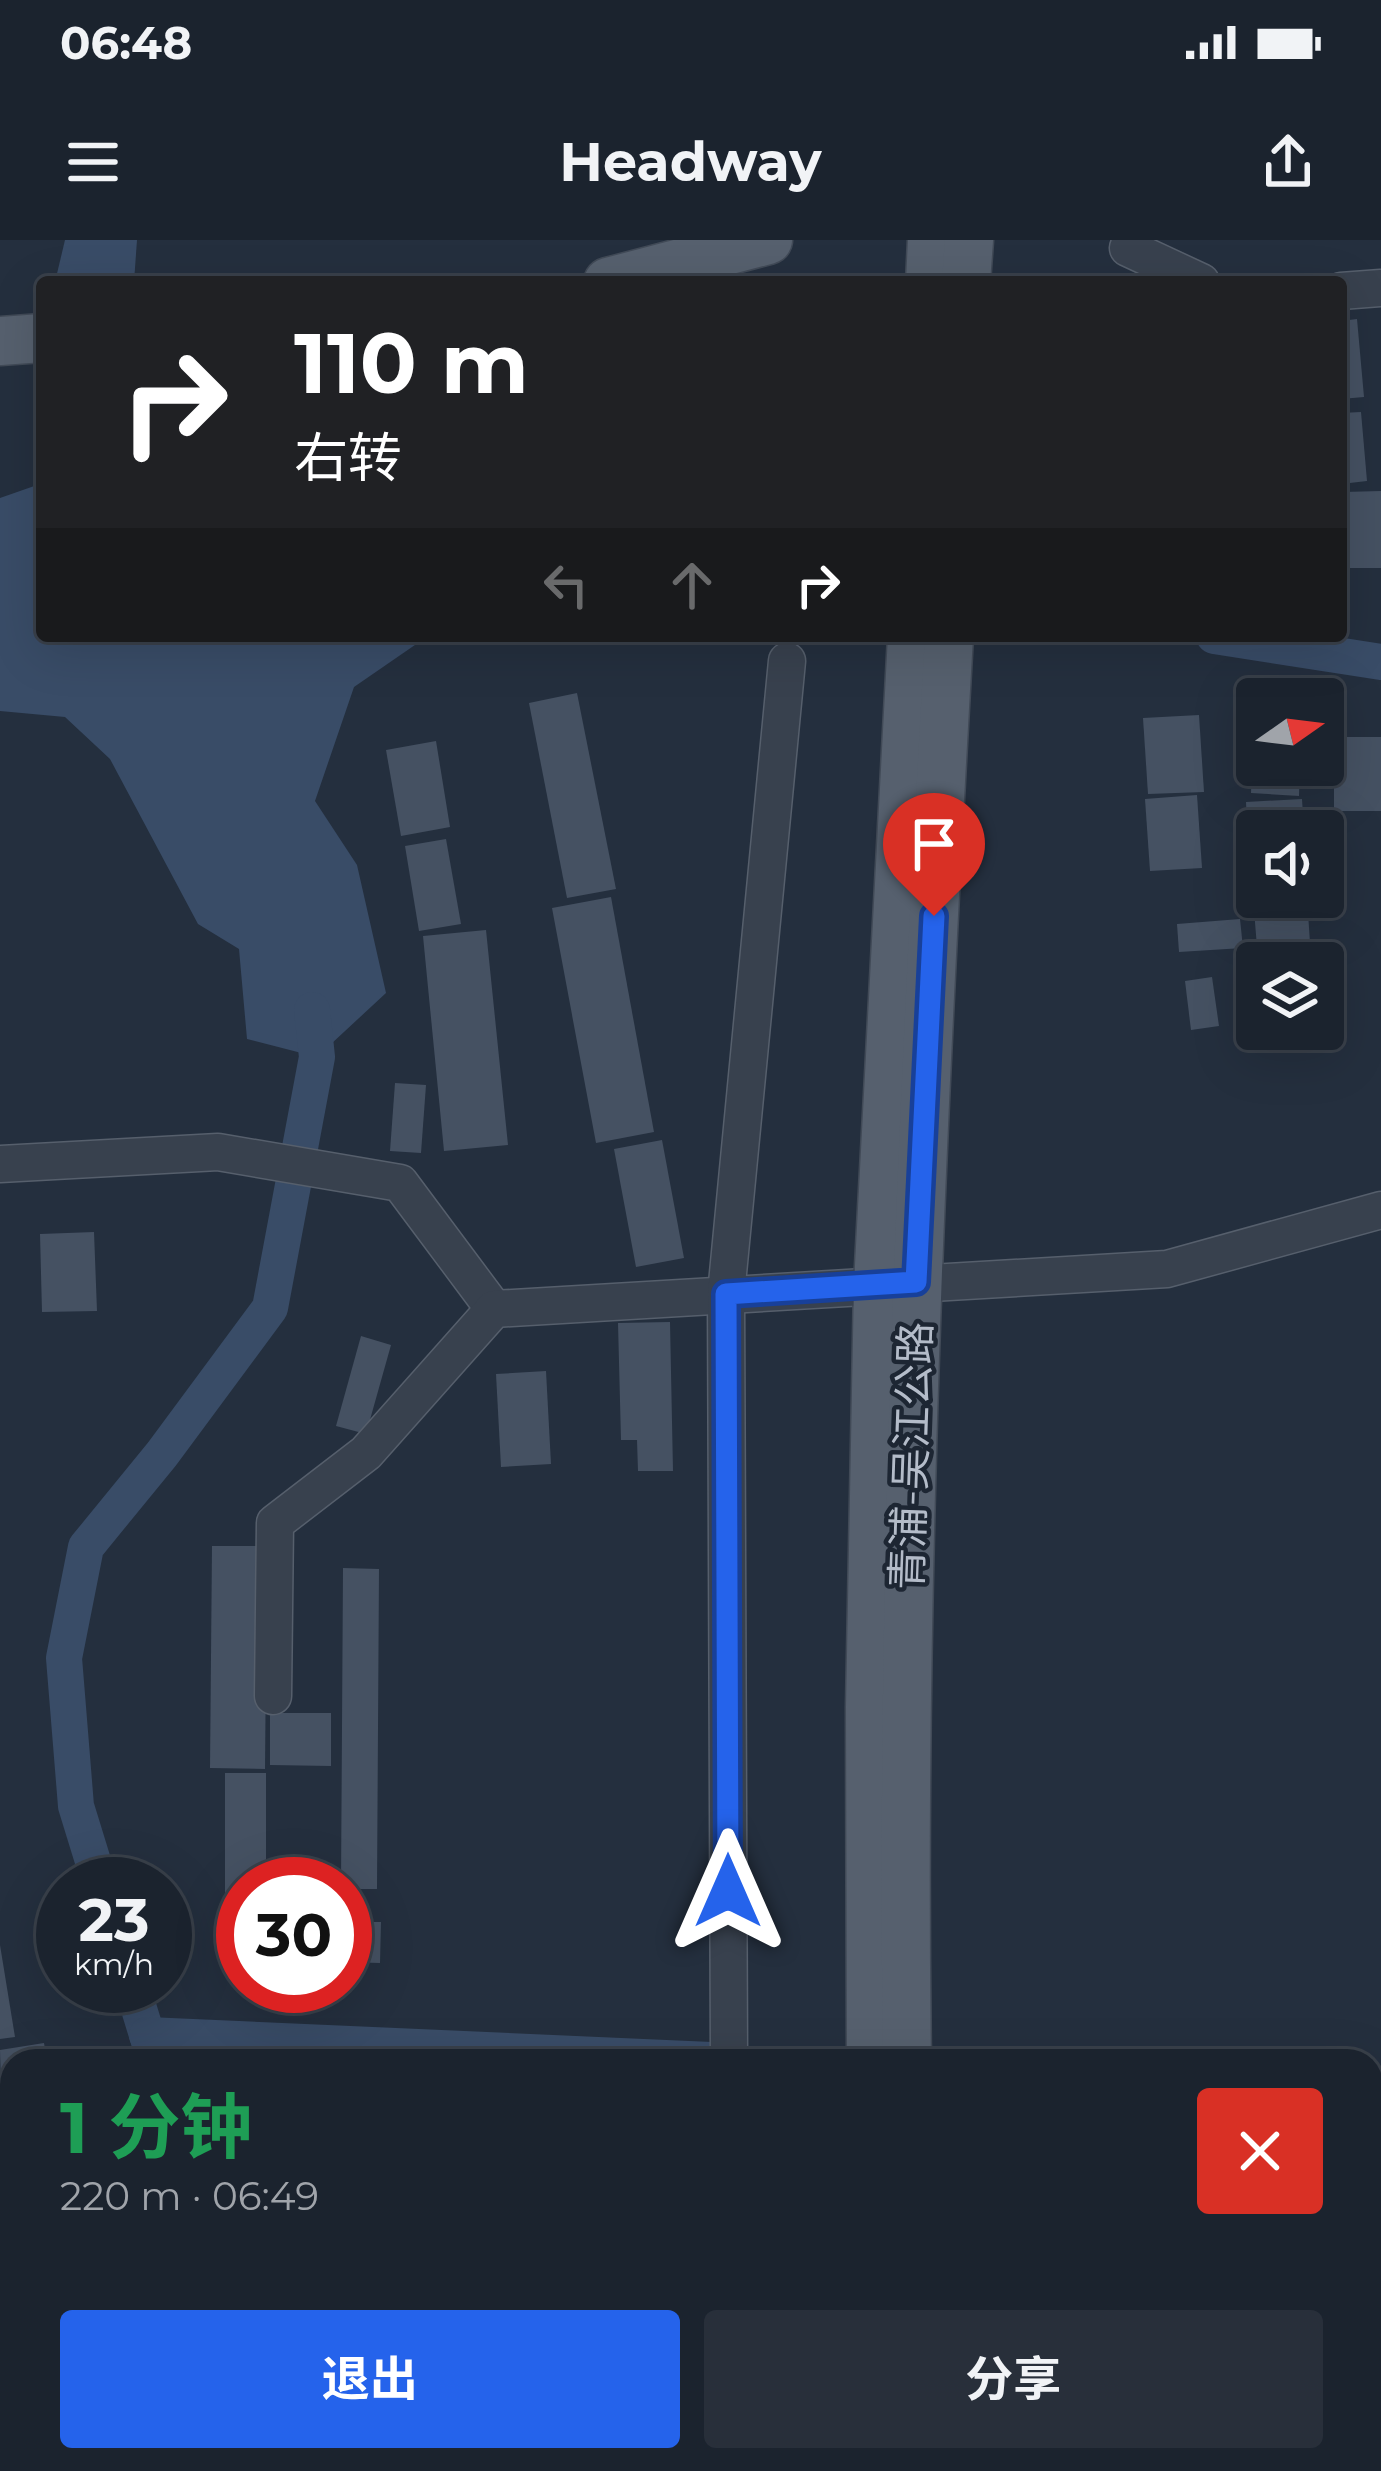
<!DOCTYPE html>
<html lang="zh">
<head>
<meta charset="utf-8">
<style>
  body { margin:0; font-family:Montserrat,"Noto Sans SC",sans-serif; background:#282f3a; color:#f1f3f6; height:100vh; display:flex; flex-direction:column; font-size:45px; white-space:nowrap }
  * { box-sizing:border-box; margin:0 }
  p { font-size:39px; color:#a0a4aa }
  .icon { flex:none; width:66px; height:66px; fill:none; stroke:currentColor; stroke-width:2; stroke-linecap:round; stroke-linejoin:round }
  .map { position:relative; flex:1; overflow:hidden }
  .sheet { position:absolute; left:0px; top:1809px; width:1383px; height:423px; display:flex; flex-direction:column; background:#1b232e; border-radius:36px 36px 0 0; box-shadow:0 12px 48px #0002,0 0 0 3px #39404a }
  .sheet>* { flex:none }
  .top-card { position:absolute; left:36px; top:36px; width:1311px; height:366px; border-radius:12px; box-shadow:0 12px 48px #0002,0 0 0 3px #39404a; background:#202124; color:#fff; overflow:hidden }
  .needle { width:78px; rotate:76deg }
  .tools { position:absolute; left:1236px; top:438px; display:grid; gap:24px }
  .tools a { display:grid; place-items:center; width:108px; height:108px; border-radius:12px; background:#1b232e; box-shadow:0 12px 48px #0002,0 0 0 3px #39404a; font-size:60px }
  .speed { position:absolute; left:36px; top:1617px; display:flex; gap:24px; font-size:60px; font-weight:700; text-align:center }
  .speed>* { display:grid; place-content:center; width:156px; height:156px; border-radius:50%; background:#1b232e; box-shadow:0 12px 48px #0002,0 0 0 3px #39404a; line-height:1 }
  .speed small { font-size:30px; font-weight:400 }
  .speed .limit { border:18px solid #d22; background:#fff; color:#111 }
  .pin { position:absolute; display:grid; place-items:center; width:102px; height:102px; color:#fff; margin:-123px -51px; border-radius:50% 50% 50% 0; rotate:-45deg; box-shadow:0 0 12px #0007 }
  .pin .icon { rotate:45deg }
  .me { position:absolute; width:132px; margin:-66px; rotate:0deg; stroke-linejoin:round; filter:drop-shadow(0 0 9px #0008) }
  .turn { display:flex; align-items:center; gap:42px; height:252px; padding:0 60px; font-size:54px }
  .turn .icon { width:156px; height:156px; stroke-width:2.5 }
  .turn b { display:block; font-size:84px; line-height:102px }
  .lanes { display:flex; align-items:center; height:114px; padding:0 60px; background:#0003; justify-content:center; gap:60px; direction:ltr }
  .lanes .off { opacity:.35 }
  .round { display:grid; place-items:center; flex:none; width:126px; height:126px; border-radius:12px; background:#282f3a }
  .head { display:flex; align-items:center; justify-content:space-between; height:204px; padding:0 60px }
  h1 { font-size:72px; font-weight:700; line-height:90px; color:#1e9e55 }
  .button { display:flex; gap:24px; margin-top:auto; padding:24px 60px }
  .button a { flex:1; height:138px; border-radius:12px; background:#2563eb; color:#fff; font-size:48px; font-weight:700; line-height:138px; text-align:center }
  .button a+a { background:#282f3a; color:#f1f3f6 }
  .status { display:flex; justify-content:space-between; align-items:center; height:84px; padding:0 60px; background:#1b232e; direction:ltr }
  .status svg { height:33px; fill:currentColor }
  header { display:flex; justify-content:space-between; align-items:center; height:156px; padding:0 60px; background:#1b232e; font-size:54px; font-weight:700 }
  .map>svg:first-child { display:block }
</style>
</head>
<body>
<div class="status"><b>06:48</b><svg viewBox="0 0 49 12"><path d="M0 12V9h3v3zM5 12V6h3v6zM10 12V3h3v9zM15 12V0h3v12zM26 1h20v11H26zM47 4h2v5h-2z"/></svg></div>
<header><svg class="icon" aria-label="menu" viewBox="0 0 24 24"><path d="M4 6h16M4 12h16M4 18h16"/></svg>Headway<svg class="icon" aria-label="share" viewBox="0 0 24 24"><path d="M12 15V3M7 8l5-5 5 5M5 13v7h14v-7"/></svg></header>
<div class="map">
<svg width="1381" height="2231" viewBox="0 0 1381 2231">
  <rect width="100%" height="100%" fill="#242f3e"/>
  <!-- water -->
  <g fill="#394c67">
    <polygon points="65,0 137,0 134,42 55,42"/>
    <polygon points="42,239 42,396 428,396 354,447 315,561 357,625 386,753 317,817 247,799 239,709 198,684 110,519 65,477 0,471 0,258 40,244"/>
  </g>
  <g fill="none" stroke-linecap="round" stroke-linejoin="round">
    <!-- canal -->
    <g stroke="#394c67" stroke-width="36">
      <polyline points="1214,396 1381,422"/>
      <polyline points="100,1644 76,1566 64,1418 86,1307 162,1214 270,1068 317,817 312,770"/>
      <polyline points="132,1746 155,1821"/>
      <polyline points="147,1795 734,1821"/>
      <polyline points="1107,2220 1109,2231"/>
      <polyline points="127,2231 130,2220"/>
    </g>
  </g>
  <!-- building -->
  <g fill="#455162">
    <polygon points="1357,79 1364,157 1341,159 1341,81"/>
    <polygon points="1361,172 1367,241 1341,244 1341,173"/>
    <polygon points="1381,251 1381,328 1344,328 1343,252"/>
    <polygon points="577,453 616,649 567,658 529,463"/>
    <polygon points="1199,475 1204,552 1148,554 1143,478"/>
    <rect x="1334" y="497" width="47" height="74"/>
    <polygon points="1253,500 1257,500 1257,525 1300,525 1299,556 1251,553"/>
    <polygon points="436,501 450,587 401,596 386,510"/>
    <polygon points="1197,555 1202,628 1150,631 1145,559"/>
    <polygon points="1302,559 1304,591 1257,591 1257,629 1249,629 1246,562"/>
    <polygon points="446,599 461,684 419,691 405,606"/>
    <polygon points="1251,633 1257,633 1257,657 1307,657 1310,703 1257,707"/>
    <polygon points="611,657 654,892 596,903 552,668"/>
    <polygon points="1240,679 1243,708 1179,712 1177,684"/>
    <polygon points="486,690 508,905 444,911 423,696"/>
    <polygon points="1323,707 1325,723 1278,723 1277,711"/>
    <polygon points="1212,737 1219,786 1191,790 1185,741"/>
    <polygon points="395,843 426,845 421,913 390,911"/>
    <polygon points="662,900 684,1018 636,1027 614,909"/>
    <polygon points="94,992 97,1071 42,1072 40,994"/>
    <polygon points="670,1082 673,1231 638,1231 637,1200 621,1200 618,1083"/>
    <polygon points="361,1096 391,1105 366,1194 336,1186"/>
    <polygon points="546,1131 551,1224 501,1227 496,1134"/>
    <polygon points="212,1306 267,1306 265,1529 210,1528"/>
    <polygon points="343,1328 379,1329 377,1649 345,1649 345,1644 341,1644"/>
    <polygon points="270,1473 331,1473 331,1526 270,1525"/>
    <polygon points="225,1533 266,1533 266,1644 243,1644 243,1710 225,1710"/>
    <polygon points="345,1682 381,1682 380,1723 345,1722"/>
    <polygon points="0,1705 15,1797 0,1799"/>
    <polygon points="44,1803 47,1821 12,1821 12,1883 2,1885 0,1810"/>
    <rect x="0" y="1968" width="12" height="64"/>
  </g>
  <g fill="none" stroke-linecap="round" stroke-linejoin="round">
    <!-- minor casing -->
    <g stroke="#565f6c" stroke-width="39">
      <g id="minor">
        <polyline points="1128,8 1201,42"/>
        <polyline points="1341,51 1381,48"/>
        <polyline points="0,924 218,912 400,943 494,1069"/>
        <polyline points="273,1456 275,1283 366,1213 494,1069 1167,1029 1381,970"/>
        <polyline points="729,1821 726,1054 787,421"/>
        <polyline points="731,2220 731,2231"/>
      </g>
    </g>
    <!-- major casing -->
    <g stroke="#414a57" stroke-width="51">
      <g id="major">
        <polyline points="608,42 768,0"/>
        <polyline points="930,42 932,0"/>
        <polyline points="966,42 969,0"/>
        <polyline points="0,101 42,98"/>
        <polyline points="871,1821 870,1467 878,1045 912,396"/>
        <path d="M907 1821C900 1345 922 871 949 396"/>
        <polyline points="885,2220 886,2231"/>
        <polyline points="922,2220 923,2231"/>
      </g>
    </g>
    <!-- minor -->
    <use href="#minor" stroke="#38414e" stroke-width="36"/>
    <!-- major -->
    <use href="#major" stroke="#56606e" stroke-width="48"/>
  </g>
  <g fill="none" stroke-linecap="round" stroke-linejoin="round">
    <!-- route casing -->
    <g stroke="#184099" stroke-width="30">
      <polyline id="route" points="728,1651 726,1054 916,1042 934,676"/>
    </g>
    <!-- route -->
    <use href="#route" stroke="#2563eb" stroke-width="21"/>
  </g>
  <g text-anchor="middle" stroke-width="9" stroke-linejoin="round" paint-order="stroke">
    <!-- street labels -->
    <g font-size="42" fill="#b4bcc9" stroke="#1d2633">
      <text transform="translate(911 1216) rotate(-88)" y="15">青浦-吴江公路</text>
    </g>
  </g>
</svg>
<div class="tools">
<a><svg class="needle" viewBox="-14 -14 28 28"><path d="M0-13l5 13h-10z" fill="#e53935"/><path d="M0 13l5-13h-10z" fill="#a0a4aa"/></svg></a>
<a><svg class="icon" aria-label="sound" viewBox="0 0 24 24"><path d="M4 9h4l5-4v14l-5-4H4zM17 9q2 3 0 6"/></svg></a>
<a><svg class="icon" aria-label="layers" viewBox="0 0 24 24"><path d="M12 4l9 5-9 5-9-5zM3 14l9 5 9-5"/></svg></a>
</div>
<div class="speed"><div>23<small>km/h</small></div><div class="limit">30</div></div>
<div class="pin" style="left:934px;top:676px;background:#d93025"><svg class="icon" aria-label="arrive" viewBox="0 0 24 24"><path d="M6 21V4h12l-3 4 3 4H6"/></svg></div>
<svg class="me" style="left:728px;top:1651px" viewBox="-20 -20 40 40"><path d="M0-17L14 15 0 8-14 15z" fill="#2563eb" stroke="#fff" stroke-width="4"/></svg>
<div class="top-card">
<div class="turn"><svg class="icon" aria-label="right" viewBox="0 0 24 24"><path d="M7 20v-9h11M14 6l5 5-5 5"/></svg><div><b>110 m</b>右转</div></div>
<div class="lanes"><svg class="icon off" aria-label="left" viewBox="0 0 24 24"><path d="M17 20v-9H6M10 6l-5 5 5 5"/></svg><svg class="icon off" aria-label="ahead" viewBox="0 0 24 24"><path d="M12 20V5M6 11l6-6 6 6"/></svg><svg class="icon" aria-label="right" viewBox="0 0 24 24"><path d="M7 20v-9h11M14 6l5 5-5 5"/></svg></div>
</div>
<section class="sheet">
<div class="head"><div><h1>1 分钟</h1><p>220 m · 06:49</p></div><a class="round" style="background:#d93025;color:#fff"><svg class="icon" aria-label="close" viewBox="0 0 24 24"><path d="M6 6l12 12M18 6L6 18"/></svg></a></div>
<div class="button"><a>退出</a><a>分享</a></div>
</section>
</div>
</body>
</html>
